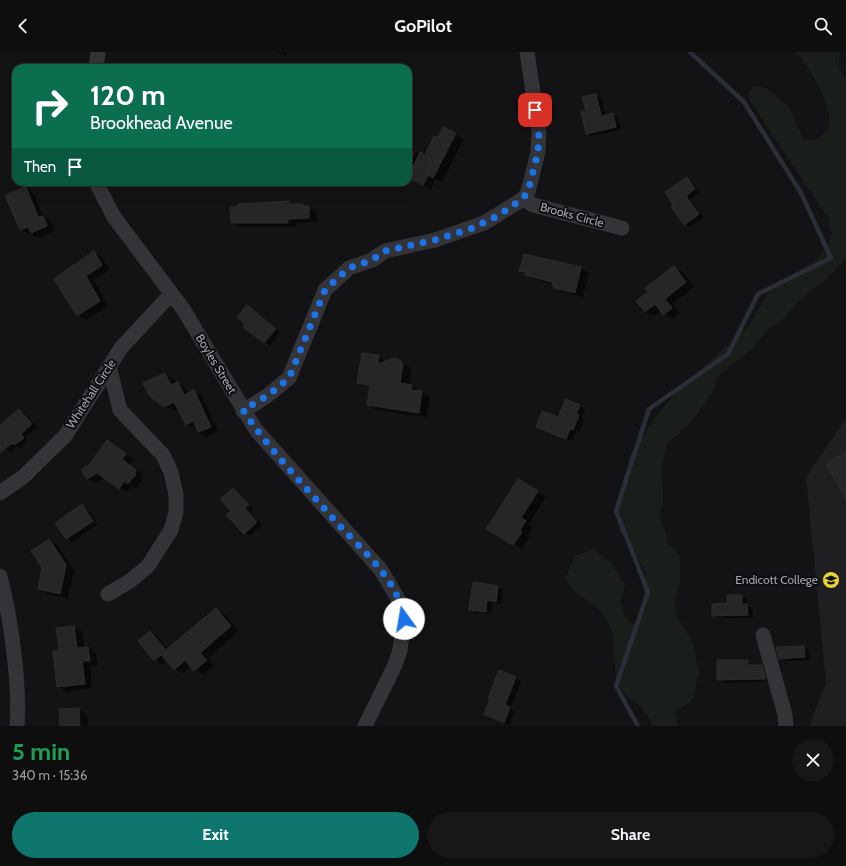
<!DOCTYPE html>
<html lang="en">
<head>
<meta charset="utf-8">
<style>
  body { margin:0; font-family:Cabin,sans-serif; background:#171718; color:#f1f3f6; height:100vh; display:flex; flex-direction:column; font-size:15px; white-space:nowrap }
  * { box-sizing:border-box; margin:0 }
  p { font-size:13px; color:#9b9c9e }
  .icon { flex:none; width:22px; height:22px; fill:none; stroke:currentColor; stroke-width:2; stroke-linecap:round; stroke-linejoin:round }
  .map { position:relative; height:674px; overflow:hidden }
  .sheet { display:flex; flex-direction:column; background:#0e0e0f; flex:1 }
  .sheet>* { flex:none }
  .hud { position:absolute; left:12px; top:12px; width:400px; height:122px; border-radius:12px; box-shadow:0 4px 16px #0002,0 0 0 1px #2e2e2f; background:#0b6e4f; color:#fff; overflow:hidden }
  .pin { position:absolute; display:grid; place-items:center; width:34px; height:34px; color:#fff; margin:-17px; border-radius:8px; box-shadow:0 2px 6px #0006 }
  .me { position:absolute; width:44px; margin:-22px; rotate:347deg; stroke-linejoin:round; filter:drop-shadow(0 0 3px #0008) }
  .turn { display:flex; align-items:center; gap:14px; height:84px; padding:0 12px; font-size:18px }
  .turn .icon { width:52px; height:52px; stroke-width:2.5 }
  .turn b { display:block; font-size:28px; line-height:34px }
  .then { display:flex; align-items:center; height:38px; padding:0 12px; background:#0003; gap:8px; font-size:15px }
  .round { display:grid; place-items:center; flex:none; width:42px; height:42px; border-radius:21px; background:#171718 }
  .summary { display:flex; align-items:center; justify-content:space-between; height:68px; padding:0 12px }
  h1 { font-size:24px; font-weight:700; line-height:30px; color:#1e9e55 }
  .button { display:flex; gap:8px; margin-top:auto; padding:8px 12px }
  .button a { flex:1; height:46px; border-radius:24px; background:#0f766e; color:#fff; font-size:16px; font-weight:700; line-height:46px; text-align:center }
  .button a+a { background:#171718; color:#f1f3f6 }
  header { display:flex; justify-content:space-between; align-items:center; height:52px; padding:0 12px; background:#0e0e0f; font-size:18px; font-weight:700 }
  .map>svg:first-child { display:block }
</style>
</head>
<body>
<header><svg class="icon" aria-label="back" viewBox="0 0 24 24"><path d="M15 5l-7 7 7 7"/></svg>GoPilot<svg class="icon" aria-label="search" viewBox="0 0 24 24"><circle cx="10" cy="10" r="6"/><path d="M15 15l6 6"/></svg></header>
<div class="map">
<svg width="846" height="674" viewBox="0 0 846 674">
  <rect width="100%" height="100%" fill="#131214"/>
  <!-- built -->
  <polygon fill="#1f1e21" points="846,367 846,674 809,674 826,631 806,425"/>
  <!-- green -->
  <path fill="#191e1b" d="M797 0H840L839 16 846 28V206L829 225 799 249 780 271 770 275 753 296 718 324 712 341 704 353 690 372 667 391 662 415 663 449 660 464 669 492 680 504V531L675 548 677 565 686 578 694 595 699 619 694 646 685 654 675 658 678 674H652C650 669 647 662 644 658 637 650 626 647 621 637 610 615 619 588 606 566 594 548 575 547 565 526L575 504 593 497 612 512 625 533 621 550 625 566 632 572 639 570 642 561 646 522 631 494 619 478 616 466V453L631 401 657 363 680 336 748 275 771 236 816 208 826 197 832 183 828 166 750 49 749 41 752 35H765L790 56 803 87C811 89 817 89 822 83 827 78 830 73 829 66 829 49 807 13 797 0Z"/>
  <!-- shadow -->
  <g fill="#0007">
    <polygon points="276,0 287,0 286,4"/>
    <polygon points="596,43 601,46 606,64 613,62 618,65 621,77 593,84 587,81 587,59"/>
    <polygon points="444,76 464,87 442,130 436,127 431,137 408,125 408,117 416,100 425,104 438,88"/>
    <polygon points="687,126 692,130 700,140 690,147 704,166 690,175 685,172 675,152"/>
    <polygon points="26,136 34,141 44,166 51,169 55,179 40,186 21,178"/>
    <polygon points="289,150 294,153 302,153 317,160 317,170 296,171 296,175 240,175 232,171"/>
    <polygon points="94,200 102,205 110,218 94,228 108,254 86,268 77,263 55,227"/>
    <polygon points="674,215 683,220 694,235 672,252 680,261 672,267 661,259 654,264 645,260 649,240"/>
    <polygon points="581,216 589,221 583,245 563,240 554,235 554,232 534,227 521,218"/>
    <polygon points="252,257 280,280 270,294 244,274"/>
    <polygon points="379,304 387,310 399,309 408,314 411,318 409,333 430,345 427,365 376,358 368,353 371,335 359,330"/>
    <polygon points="165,322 173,327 176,332 178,331 186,336 189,342 194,340 202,344 218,379 207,385 199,380 197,376 195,377 186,372 179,357 174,359 165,354"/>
    <polygon points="579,354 585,357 581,366 584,367 579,380 576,379 572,389 543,377"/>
    <polygon points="19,358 25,361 37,376 25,385 28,389 20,396 17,394 10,400 0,392 0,374"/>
    <polygon points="108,390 133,407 129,413 143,423 141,426 143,427 136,436 132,434 127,440 105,425 96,431 88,427 83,418 90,414"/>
    <polygon points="527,433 546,445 529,472 533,475 527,484 530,485 522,497 487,476"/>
    <polygon points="233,437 238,440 253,457 250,460 262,473 250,484 245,481 232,459"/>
    <polygon points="82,454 87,457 98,472 72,490 67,486"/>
    <polygon points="49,488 57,493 74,518 68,546 47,542 39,537"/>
    <polygon points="498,535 503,538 501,552 493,551 491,562 476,561 470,557"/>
    <polygon points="742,544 747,547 747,553 752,556 753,566 718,566 713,563"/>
    <polygon points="216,557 224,562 239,579 208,606 214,613 203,623 191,614 183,622 175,617 168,609 163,613 155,608 139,589 150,580 158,585 169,598"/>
    <polygon points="74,575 82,580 84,596 88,596 96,601 98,613 90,614 92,636 67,640 58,635 60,599"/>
    <polygon points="804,595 809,598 810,608 785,609 780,606"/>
    <polygon points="748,609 753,614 762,614 767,617 771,629 724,631 718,627"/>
    <polygon points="516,626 521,629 510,657 515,659 510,673 491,665"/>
    <polygon points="78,657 87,662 88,674 61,674"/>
  </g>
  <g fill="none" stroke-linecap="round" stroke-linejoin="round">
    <!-- stream -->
    <polyline stroke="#2a2e36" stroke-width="4.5" points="638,674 616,634 648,540 616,459 649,357 728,302 758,242 831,206 801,141 744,50 690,0"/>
  </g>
  <!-- building -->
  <g fill="#262528" stroke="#2d2c30">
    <polygon points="596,42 601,64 613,61 616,75 586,82 581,60 586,59 582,45"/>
    <polygon points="443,75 456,81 433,126 428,123 423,133 408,125 420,100 425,103 434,84 438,86"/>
    <polygon points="687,125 695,137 686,144 699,162 684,173 671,154 673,152 665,140"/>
    <polygon points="26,135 38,165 43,164 47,174 31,181 28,175 20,178 5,143"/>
    <polygon points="289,149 289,152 303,152 303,154 309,154 309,166 288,167 288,171 231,171 230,155 238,155 238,152"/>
    <polygon points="94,199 102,213 86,224 100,249 77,264 54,227"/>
    <polygon points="524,202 581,215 575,241 554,236 552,230 525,223 526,220 519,219"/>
    <polygon points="674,214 686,230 665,247 672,256 663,263 655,252 645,260 636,249 648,240 645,236"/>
    <polygon points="247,253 276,277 264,291 243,275 245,272 237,265"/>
    <polygon points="362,301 379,303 378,312 394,306 400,308 403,312 400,331 412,333 411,338 422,339 419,361 367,353 370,333 357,331"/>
    <polygon points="165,321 171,333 178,330 184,343 194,338 211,375 198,380 193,369 186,373 174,350 164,355 149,343 143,331"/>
    <polygon points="566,347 580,353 576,362 579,363 573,378 570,377 566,387 536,375 542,359 558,365"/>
    <polygon points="19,357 32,372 21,382 24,386 14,393 12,391 0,401 0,373"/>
    <polygon points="107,388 126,402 122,407 136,418 134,421 136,422 128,432 124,429 119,437 97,421 87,427 81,418 89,413"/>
    <polygon points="846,400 846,447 826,412"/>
    <polygon points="518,427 538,439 521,466 526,469 520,478 522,480 513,493 486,477"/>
    <polygon points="233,436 249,453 245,456 257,470 244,482 226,463 231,459 220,447"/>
    <polygon points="82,452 93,469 66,487 55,471"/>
    <polygon points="49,487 66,513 60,542 38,537 42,516 31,499"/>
    <polygon points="473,530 498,534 496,550 487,548 486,560 469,558"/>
    <polygon points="727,543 742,543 742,552 747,552 748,563 712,564 712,552 728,551"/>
    <polygon points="216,556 231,574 200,601 207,608 194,619 185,608 174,618 161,603 154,609 138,589 150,579 166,598"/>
    <polygon points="74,574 77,596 88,595 90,609 82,609 85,632 57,635 53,599 59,598 56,576"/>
    <polygon points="804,594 805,605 779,607 776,595"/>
    <polygon points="717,608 748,608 748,613 762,613 766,627 717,628"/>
    <polygon points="499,618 516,625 505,653 510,655 504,671 484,662 490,647 488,646"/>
    <polygon points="79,656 80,674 60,674 59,657"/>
  </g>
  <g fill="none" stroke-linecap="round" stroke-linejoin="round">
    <!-- minor -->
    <g stroke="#343438" stroke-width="15">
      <polyline points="96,16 98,0"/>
      <polyline points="96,130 114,165 183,257 256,378 381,518 401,552 404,567 400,598 395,613 365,674"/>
      <polyline points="523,147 533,153 622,176"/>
      <polyline points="243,359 267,344 289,326 325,238 349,216 372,208 385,199 435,188 484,171 523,147 528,140 538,100 539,80 527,0"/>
      <polyline points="0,441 23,425 65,384 121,296 171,242"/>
      <path d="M0 524C11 567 20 631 17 674"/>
      <polyline points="108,542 130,529 148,514 171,478 176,460 176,443 171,420 163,403 120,358 109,314"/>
      <polyline points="763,583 785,663 786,674"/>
    </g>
  </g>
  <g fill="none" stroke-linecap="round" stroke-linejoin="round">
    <!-- route -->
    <path stroke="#1a73e8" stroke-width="7" stroke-dasharray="0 12.6" d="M404 567C398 527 363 499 337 471 305 434 270 399 243 358L267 344 289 326 325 238 349 216 372 208 385 199 435 188 473 176 499 163 522 147 528 140 538 100 539 80 535 58"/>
  </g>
  <!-- icons -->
  <defs>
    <g id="university-disc" transform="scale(0.9)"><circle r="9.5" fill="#e5d139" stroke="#0e0d0f"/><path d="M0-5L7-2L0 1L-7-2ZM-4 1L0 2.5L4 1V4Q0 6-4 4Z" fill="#111"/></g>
  </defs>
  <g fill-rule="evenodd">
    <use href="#university-disc" x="831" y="528"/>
  </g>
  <g text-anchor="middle" stroke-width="4" stroke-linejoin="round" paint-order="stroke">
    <!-- street labels -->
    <g font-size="12" fill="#a5a6b3" stroke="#0e0d0f">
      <text transform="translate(572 163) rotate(15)" y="4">Brooks Circle</text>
      <text transform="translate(216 312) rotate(59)" y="4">Boyles Street</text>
      <text transform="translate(91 342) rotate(-57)" y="4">Whitehall Circle</text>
    </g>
    <!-- poi labels -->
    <g font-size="12" fill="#a5a6b3" stroke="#0e0d0f" text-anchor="end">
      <text x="818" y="532">Endicott College</text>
    </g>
  </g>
</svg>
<div class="pin" style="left:535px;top:58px;background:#d93025"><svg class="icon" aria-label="arrive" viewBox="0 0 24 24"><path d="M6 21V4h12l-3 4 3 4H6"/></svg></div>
<svg class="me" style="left:404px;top:567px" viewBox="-20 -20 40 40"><circle r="19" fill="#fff"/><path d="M0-13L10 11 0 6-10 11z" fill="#1a73e8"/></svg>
<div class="hud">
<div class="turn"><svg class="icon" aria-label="right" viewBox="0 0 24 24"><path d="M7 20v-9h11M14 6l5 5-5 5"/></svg><div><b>120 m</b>Brookhead Avenue</div></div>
<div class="then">Then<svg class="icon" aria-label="arrive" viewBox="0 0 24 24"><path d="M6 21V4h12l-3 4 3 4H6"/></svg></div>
</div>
</div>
<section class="sheet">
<div class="summary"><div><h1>5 min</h1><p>340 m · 15:36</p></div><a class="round"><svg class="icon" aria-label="close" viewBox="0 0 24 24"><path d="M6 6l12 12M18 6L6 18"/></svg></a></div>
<div class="button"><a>Exit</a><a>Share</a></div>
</section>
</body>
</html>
